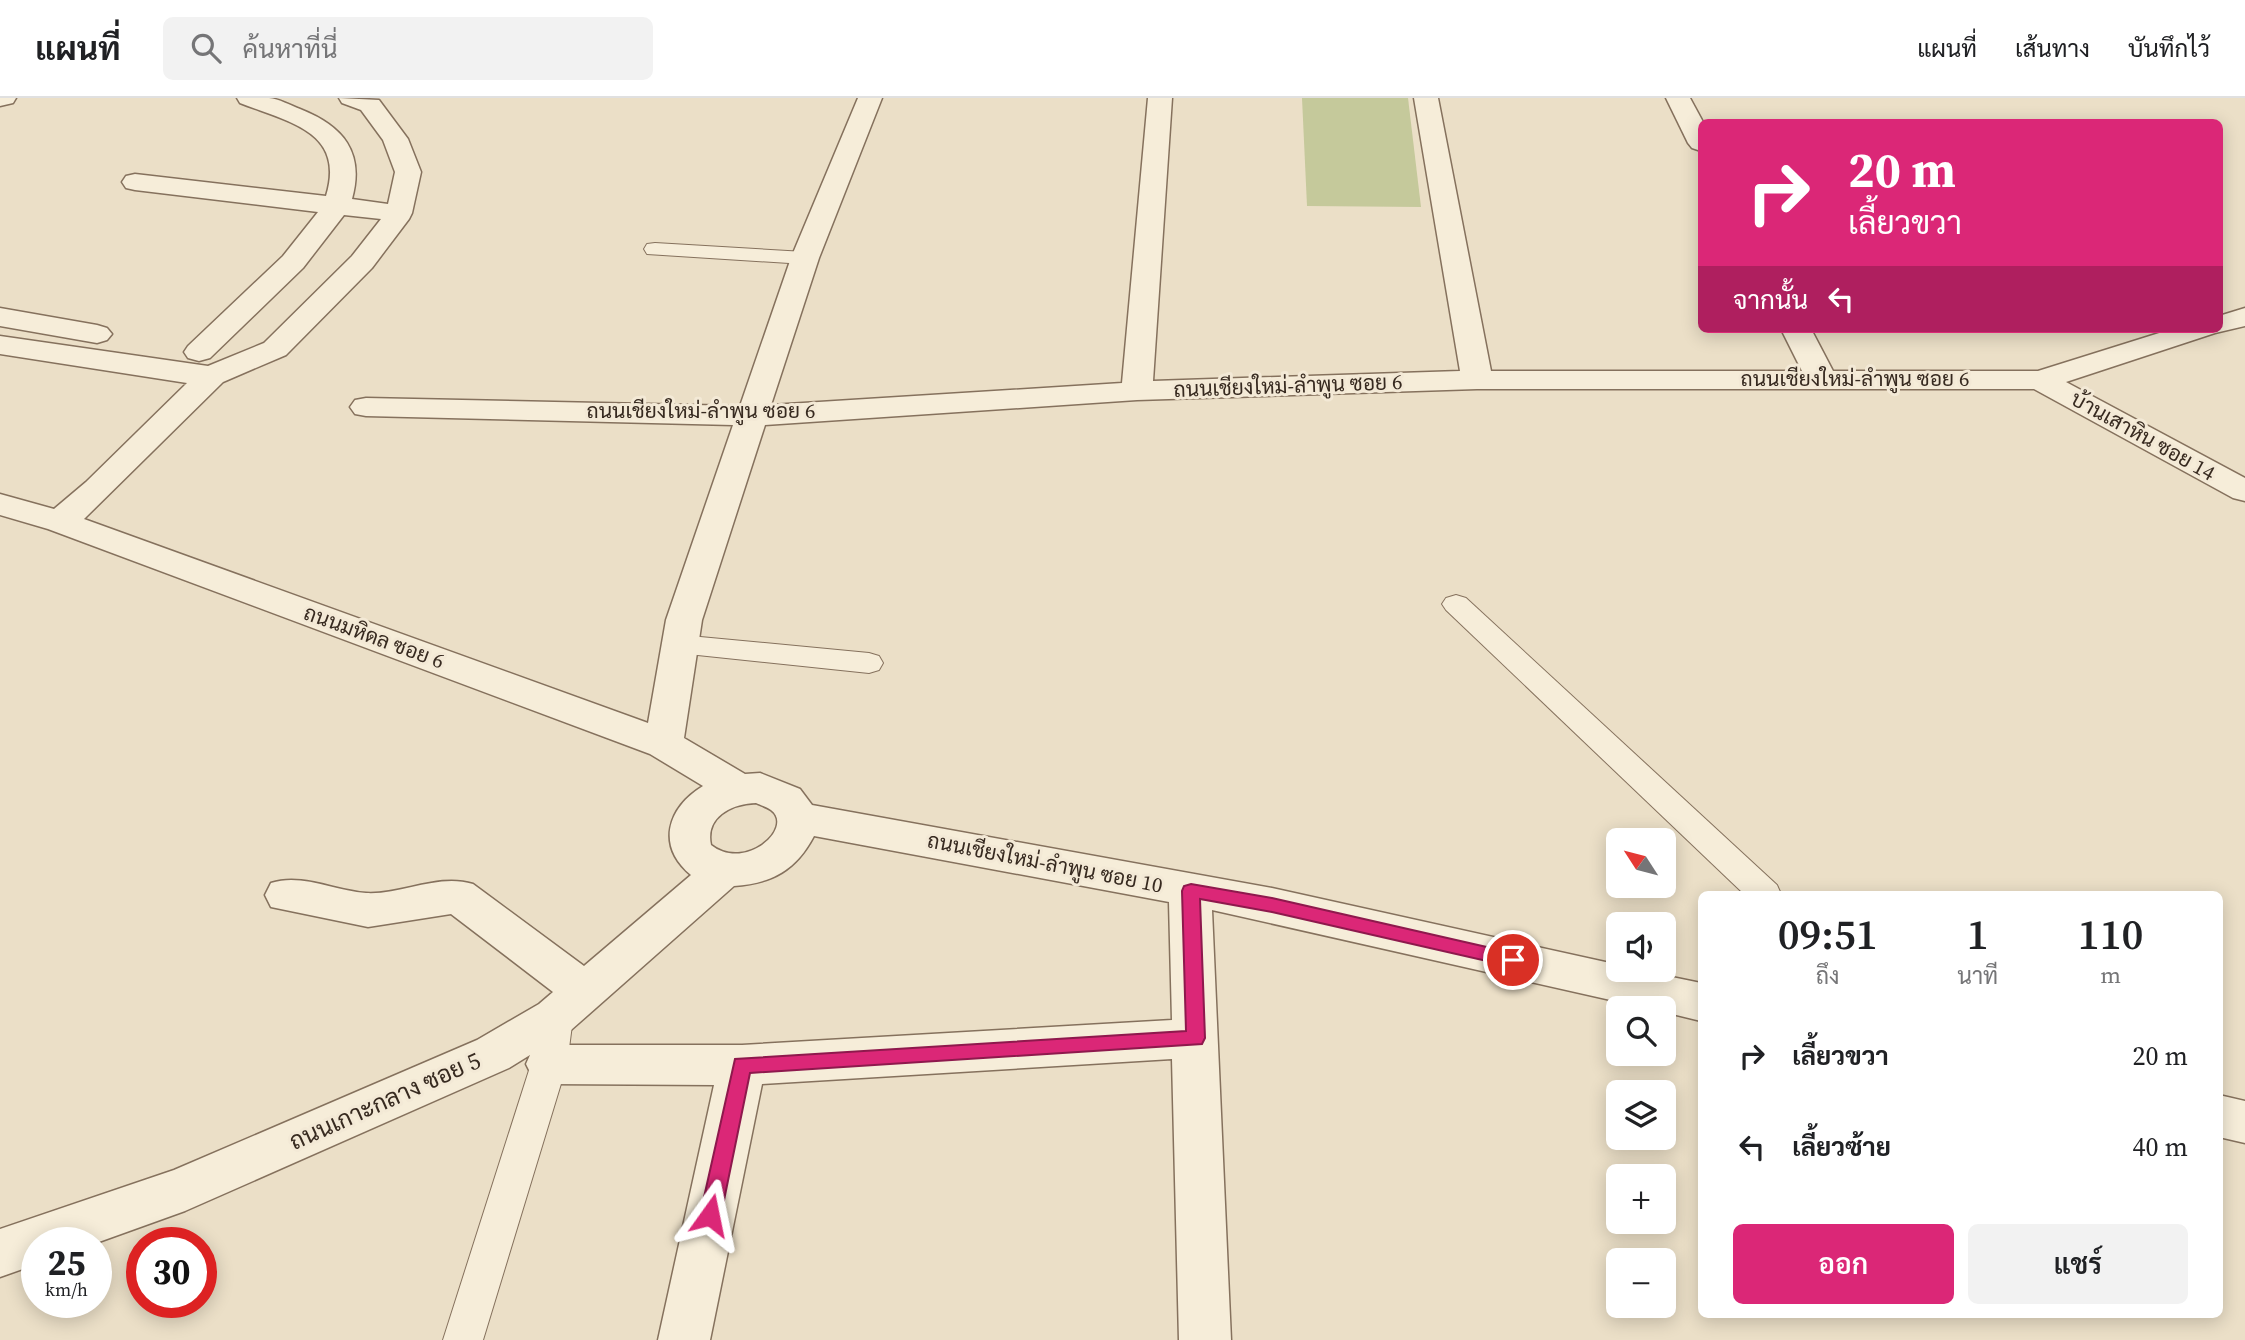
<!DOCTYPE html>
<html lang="th">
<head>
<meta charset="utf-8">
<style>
  body { margin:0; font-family:"Source Serif 4",Sarabun,serif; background:#f2f2f2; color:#202124; height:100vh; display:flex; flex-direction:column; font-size:26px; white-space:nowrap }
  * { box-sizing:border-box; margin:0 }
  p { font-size:23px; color:#757577 }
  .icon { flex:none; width:38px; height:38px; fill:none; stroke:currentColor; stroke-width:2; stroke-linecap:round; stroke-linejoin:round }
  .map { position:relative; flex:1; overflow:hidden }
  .drawer { position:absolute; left:1698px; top:793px; width:525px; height:427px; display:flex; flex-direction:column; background:#fff; border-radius:10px; box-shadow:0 4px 18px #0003 }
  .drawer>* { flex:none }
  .banner { position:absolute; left:1698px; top:21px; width:525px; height:214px; border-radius:10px; box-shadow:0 4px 18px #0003; background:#db2777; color:#fff; overflow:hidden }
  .needle { width:46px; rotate:306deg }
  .controls { position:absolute; left:1606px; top:730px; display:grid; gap:14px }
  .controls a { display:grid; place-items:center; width:70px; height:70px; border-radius:10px; background:#fff; box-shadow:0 4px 18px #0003; font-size:35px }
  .speed { position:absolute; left:21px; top:1129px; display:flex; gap:14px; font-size:35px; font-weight:700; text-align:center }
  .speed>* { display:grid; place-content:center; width:91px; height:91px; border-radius:50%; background:#fff; box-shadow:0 4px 18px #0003; line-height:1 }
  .speed small { font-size:18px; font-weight:400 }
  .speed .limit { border:10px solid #d22; background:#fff; color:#111 }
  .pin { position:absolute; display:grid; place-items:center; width:60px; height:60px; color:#fff; margin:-30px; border:4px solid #fff; border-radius:50%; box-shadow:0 2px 7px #0007 }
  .me { position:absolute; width:77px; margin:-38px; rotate:12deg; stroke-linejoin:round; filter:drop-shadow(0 0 5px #0008) }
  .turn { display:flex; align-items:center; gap:24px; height:147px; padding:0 35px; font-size:32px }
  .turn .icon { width:91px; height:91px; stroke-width:2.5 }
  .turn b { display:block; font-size:49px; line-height:60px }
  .then { display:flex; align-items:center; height:66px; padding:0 35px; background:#0003; gap:14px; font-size:26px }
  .eta { display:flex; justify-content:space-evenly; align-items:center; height:119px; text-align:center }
  .eta b { font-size:42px; font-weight:600; line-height:49px }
  .button { display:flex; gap:14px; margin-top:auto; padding:14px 35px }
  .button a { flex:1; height:80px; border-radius:10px; background:#db2777; color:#fff; font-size:28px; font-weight:600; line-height:80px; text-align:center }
  .button a+a { background:#f2f2f2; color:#202124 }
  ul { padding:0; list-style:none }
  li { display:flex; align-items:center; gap:21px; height:91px; padding:0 35px }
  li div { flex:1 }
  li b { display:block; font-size:26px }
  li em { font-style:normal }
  header { display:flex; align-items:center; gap:42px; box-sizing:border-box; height:98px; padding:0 35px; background:#fff; border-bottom:2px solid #e0e0e0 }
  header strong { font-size:33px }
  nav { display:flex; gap:38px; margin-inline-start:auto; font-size:24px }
  .search { width:490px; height:63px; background:#f2f2f2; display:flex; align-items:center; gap:18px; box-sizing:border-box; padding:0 24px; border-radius:10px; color:#757577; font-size:26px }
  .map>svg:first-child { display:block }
</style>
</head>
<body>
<header>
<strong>แผนที่</strong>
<div class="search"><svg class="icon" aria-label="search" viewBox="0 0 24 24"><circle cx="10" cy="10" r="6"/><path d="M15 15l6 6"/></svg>ค้นหาที่นี่</div>
<nav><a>แผนที่</a><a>เส้นทาง</a><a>บันทึกไว้</a></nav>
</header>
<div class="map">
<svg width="2245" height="1242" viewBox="0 0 2245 1242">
  <rect width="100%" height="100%" fill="#ebdfc7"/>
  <!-- green -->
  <polygon fill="#c5c99b" points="1302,0 1408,0 1421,109 1307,108"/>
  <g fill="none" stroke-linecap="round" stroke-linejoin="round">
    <!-- service casing -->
    <g stroke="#85715d" stroke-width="2">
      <g id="service">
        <polygon points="655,145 805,154 813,155 816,160 813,165 805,166 647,156 644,151 647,146"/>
        <polygon points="1456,497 1466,500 1777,787 1781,796 1744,796 1446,512 1442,506 1446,500"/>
        <polygon points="679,537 869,555 879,558 883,565 879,572 869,575 669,554 665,547 669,540"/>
        <polygon points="555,904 567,909 573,919 567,966 483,1242 443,1242 531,966 537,919 543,909"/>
      </g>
    </g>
    <!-- minor casing -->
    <g stroke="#85715d" stroke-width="3">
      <g id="minor">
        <polygon points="0,0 16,0 13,5 0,8"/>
        <path d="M237 0C247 0 259 0 269 0 279 1 290 7 300 11 343 28 365 54 352 101L388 106 395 74 383 42 361 12 342 5 339 0 379 2 408 41 421 74 412 115 409 121 372 170 286 257 223 284 84 421 648 625 666 522 733 327 366 318 355 316 350 309 355 302 366 300 740 308 791 160 858 0H882L819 160 771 307 1122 285 1148 0H1172L1153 283 1460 273 1414 0H1438L1491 273H1802L1781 231H1811L1833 273H2038L2172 231H2219V218L2245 210V228L2215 235 2066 284 2245 380V403L2233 400 2034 291H1477L1137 302 765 327 702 522 684 640 745 676 760 675 800 691 812 707 1272 790 1619 867V872H1638L1701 885V923L1664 914V910H1646L1212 812 1231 1242H1179L1172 961 762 986 710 1242H658L714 987 549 986 533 980 526 966 530 957 509 970 185 1113 96 1145 37 1144V1166L0 1179V1131L174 1072 477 942 539 906 553 894 451 816 368 829 271 809 265 797 271 785C302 775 335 793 366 795 402 797 438 775 473 786L584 868 691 777C656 748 667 710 703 688L650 656 48 431 0 417V396L54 411 86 384 187 285 0 256V238L208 268 264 245 352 158 381 121 344 117 303 170 210 260 199 263 188 260 184 254 188 248 283 158 318 114 135 92 126 90 122 84 126 78 135 76 326 98C346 33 288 24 240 5ZM756 705C760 707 767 709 771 712 795 730 745 774 711 747 705 719 731 706 756 705ZM814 738 1169 804 1172 922 742 947H547L571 932 734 788C773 785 796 772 814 738Z"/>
        <polygon points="1666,0 1690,0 1703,24 1701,53 1692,50 1688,45"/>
        <polygon points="0,210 97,227 107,230 112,236 107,242 97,245 0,228"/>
        <polygon points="2219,997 2245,1003 2245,1045 2219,1039"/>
      </g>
    </g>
    <!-- service -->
    <use href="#service" fill="#f6edd9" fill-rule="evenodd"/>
    <!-- minor -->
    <use href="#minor" fill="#f6edd9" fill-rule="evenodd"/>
  </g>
  <!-- route -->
  <polygon fill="#db2777" stroke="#8e194d" stroke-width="2" points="1191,786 1272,800 1513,855 1520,857 1523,862 1520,867 1513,869 1272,814 1200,801 1205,940 1202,946 750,975 721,1117 718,1124 710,1126 703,1124 700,1117 735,961 1186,933 1182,793 1184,788"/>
  <g text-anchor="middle" stroke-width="6" stroke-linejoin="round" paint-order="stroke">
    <!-- street labels -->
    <g font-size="21" fill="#372a20" stroke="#f3e9d6">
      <text x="1855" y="288">ถนนเชียงใหม่-ลำพูน ซอย 6</text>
      <text transform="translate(1288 288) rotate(-2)" y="7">ถนนเชียงใหม่-ลำพูน ซอย 6</text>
      <text x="701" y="320">ถนนเชียงใหม่-ลำพูน ซอย 6</text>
      <text transform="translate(2143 338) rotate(29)" y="7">บ้านเสาหิน ซอย 14</text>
      <text transform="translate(374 539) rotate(20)" y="7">ถนนมหิดล ซอย 6</text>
      <text transform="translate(1045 765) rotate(11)" y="7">ถนนเชียงใหม่-ลำพูน ซอย 10</text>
    </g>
    <!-- near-street labels -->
    <g font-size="24" fill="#372a20" stroke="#f3e9d6">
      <text transform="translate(385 1003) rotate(-24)" y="8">ถนนเกาะกลาง ซอย 5</text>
    </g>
  </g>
</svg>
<div class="controls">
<a><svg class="needle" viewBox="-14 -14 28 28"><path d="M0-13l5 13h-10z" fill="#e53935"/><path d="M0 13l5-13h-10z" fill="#757577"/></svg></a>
<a><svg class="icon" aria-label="sound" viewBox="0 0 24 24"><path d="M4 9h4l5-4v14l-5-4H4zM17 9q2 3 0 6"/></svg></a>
<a><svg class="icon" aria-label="search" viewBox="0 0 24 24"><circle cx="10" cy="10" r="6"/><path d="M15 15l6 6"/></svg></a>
<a><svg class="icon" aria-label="layers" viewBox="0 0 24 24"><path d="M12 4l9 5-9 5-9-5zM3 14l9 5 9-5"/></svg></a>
<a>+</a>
<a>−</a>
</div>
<div class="speed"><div>25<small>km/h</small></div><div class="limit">30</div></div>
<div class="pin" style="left:1513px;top:862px;background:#d93025"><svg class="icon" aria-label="arrive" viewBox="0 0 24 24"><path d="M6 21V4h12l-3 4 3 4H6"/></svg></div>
<svg class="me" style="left:710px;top:1117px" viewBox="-20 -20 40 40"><path d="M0-17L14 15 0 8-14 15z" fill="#db2777" stroke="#fff" stroke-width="4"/></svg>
<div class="banner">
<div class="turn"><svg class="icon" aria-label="right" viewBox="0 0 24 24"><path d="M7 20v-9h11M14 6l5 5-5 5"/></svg><div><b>20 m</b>เลี้ยวขวา</div></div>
<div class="then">จากนั้น<svg class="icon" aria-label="left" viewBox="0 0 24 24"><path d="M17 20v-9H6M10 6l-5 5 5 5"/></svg></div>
</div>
<section class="drawer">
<div class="eta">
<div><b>09:51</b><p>ถึง</p></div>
<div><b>1</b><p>นาที</p></div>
<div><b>110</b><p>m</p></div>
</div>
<ul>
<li><svg class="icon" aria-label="right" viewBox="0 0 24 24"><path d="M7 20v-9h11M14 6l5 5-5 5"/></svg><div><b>เลี้ยวขวา</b></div><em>20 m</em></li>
<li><svg class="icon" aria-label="left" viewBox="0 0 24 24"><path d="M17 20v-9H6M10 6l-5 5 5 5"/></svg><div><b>เลี้ยวซ้าย</b></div><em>40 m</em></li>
</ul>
<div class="button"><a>ออก</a><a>แชร์</a></div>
</section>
</div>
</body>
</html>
